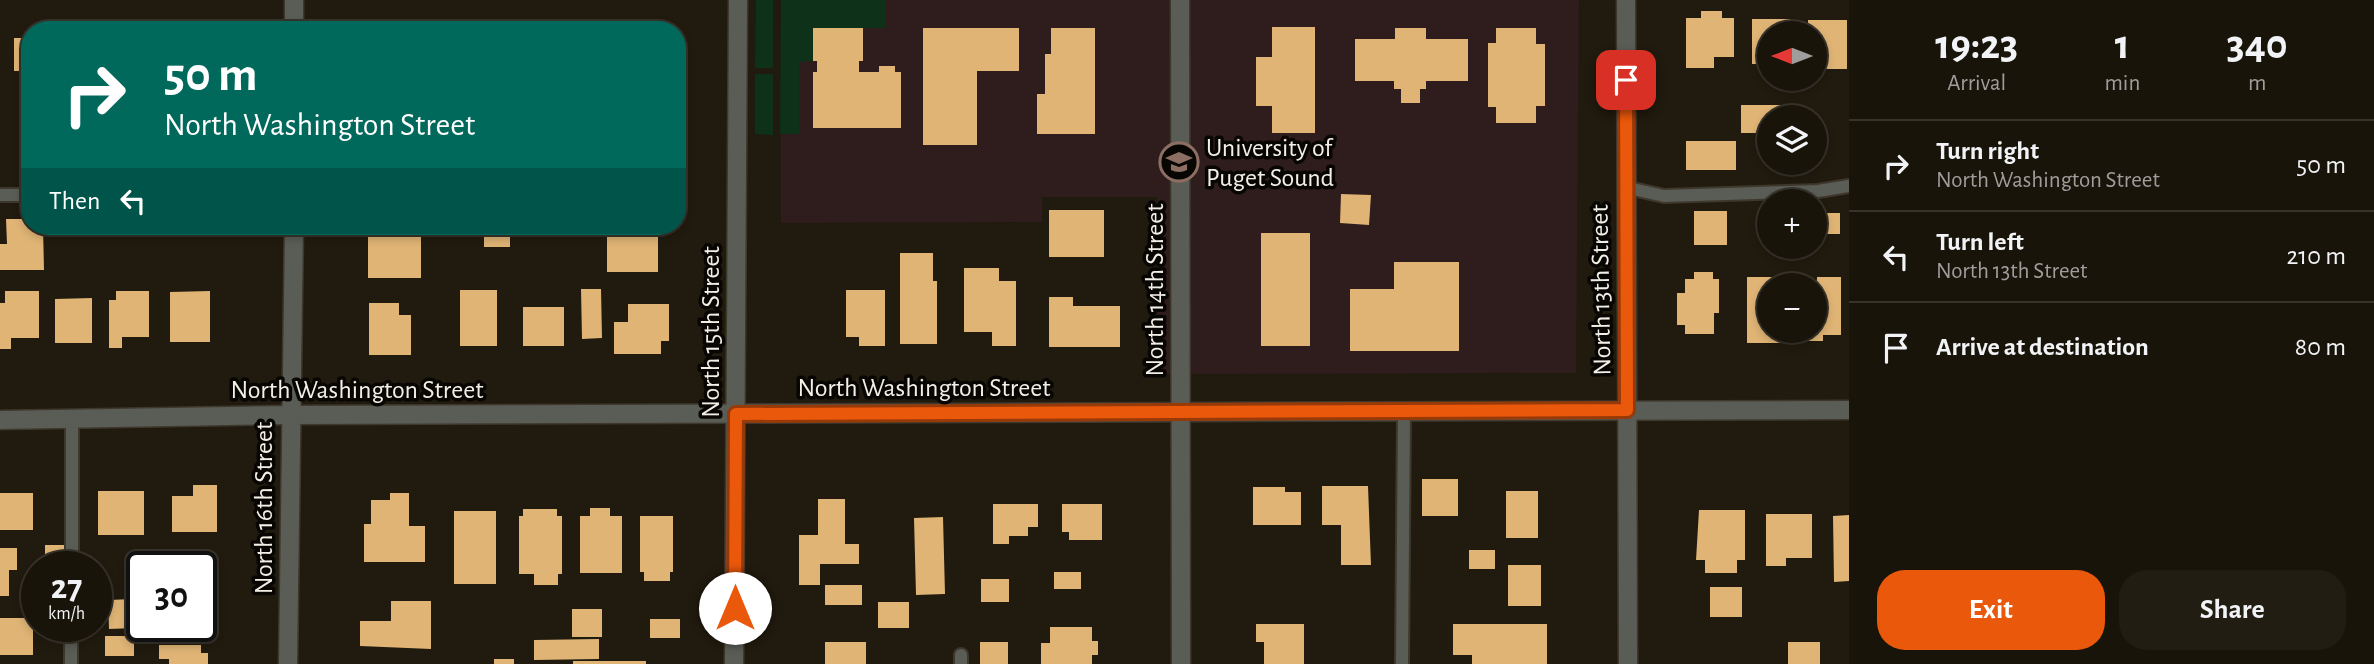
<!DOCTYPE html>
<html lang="en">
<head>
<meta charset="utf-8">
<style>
  body { margin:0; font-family:"Alegreya Sans",sans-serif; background:#221d13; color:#f1f3f6; height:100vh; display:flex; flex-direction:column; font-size:26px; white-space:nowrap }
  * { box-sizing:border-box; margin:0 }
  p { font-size:23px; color:#9f9e9c }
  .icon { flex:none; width:38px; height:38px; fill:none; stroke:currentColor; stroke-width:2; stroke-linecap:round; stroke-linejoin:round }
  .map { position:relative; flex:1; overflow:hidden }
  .sheet { display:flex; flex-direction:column; background:#19140a; width:525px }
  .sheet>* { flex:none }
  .top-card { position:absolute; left:21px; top:21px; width:665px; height:214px; border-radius:28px; box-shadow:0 4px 10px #0003,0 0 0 2px #37332b; background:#00695c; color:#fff; overflow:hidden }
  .needle { width:46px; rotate:270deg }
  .controls { position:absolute; left:1757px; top:21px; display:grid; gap:14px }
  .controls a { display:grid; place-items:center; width:70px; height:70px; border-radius:50%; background:#19140a; box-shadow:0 4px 10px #0003,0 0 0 2px #37332b; font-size:35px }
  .speed { position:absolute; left:21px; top:551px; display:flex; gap:14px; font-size:35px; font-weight:700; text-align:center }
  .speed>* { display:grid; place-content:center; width:91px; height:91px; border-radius:50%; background:#19140a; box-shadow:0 4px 10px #0003,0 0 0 2px #37332b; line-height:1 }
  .speed small { font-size:18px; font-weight:400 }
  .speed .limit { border:4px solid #111; border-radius:10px; background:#fff; color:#111 }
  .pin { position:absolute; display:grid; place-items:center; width:60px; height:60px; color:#fff; margin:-30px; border-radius:14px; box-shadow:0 4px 10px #0006 }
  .me { position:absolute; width:77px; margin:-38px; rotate:0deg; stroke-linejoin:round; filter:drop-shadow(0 0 5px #0008) }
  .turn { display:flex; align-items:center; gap:24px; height:147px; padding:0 28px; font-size:32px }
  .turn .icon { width:91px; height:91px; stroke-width:2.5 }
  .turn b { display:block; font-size:49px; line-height:60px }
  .then { display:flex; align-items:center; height:66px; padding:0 28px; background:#0003; gap:14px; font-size:26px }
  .eta { display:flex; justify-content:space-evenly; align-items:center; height:119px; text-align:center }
  .eta b { font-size:42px; font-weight:700; line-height:49px }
  .primary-button { display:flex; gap:14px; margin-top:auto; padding:14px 28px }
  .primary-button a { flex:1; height:80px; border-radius:28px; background:#ea580c; color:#fff; font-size:28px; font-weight:700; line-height:80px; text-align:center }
  .primary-button a+a { background:#221d13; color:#f1f3f6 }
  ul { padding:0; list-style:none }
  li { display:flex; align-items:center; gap:21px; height:91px; padding:0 28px; border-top:2px solid #37332b }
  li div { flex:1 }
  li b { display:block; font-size:26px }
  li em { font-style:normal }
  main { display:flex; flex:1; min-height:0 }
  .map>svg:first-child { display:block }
</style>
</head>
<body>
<main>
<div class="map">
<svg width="1849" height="664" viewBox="0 0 1849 664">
  <rect width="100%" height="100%" fill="#211a0e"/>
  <!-- education -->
  <polygon fill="#2f1c1d" points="781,0 1579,0 1576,373 1157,374 1157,197 1042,197 1042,222 781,223"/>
  <!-- green -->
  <g fill="#0d3119">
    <polygon points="756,0 773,0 773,68 755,68"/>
    <polygon points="781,0 886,0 886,28 813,28 813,61 799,62 799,134 780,134"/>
    <polygon points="755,74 773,74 773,135 755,134"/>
  </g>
  <!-- building -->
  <g fill="#dfb475">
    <polygon points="1701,11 1722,11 1722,18 1734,18 1734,57 1714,57 1714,68 1686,68 1686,18 1701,18"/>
    <polygon points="1752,19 1790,19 1790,33 1769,33 1769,64 1752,64"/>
    <polygon points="1808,20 1847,20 1847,69 1815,69 1815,33 1808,33"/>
    <polygon points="41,23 67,23 67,30 42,30"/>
    <polygon points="1272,27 1315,27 1315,133 1272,133 1272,106 1256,106 1256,57 1272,57"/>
    <polygon points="813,28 863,28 863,61 859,61 859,72 879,72 879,66 895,66 895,72 901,72 901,128 813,128 813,72 817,72 817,61 813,61"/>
    <polygon points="923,28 1019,28 1019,71 977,71 977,145 923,145"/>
    <polygon points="1051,28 1095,28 1095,134 1037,134 1037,94 1045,94 1045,54 1051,54"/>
    <polygon points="1395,28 1426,28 1426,39 1468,39 1468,81 1426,81 1426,89 1420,89 1420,103 1401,103 1401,89 1394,89 1394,81 1355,81 1355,39 1395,39"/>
    <polygon points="1496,28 1536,28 1536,44 1545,44 1545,106 1536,106 1536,123 1496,123 1496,107 1488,107 1488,43 1496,43"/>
    <polygon points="27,34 30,34 28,71 14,71 14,38 27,38"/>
    <polygon points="1741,105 1785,105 1785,117 1769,117 1769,133 1741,133"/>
    <rect x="1686" y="141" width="50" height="29"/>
    <polygon points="1341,194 1371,195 1369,225 1340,223"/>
    <rect x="1049" y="210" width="55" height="47"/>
    <rect x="1694" y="211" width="33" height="34"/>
    <rect x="1815" y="213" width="25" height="21"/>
    <polygon points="6,219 30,219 30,226 43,226 44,270 0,270 0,244 7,244"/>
    <polygon points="421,226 421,278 368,278 368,228"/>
    <rect x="484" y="226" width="26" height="21"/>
    <rect x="540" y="226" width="29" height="4"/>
    <rect x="607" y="226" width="51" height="46"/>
    <rect x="1261" y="233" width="49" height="113"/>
    <polygon points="900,253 933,253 933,281 937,281 937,344 900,344"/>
    <polygon points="1394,262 1459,262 1459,351 1350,351 1350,289 1394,289"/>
    <polygon points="964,268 999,268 999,281 1016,281 1016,346 992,346 992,332 964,332"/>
    <polygon points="1694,272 1713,272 1713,279 1719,279 1719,313 1714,313 1714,334 1685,334 1685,325 1677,325 1677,293 1685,293 1685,279 1694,279"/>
    <polygon points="1747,277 1791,277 1791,285 1769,285 1769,331 1791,331 1791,343 1747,343"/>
    <polygon points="1817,277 1841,277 1841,335 1823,335 1823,341 1800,341 1800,331 1815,331"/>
    <polygon points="581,289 601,289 602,338 582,339"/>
    <rect x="460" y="290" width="37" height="56"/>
    <polygon points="846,290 885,290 885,346 859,346 859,337 846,337"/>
    <polygon points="5,291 39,291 39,338 11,338 11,349 0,349 0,303 5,303"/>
    <polygon points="116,291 149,291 149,337 122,337 122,348 109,348 109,300 116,300"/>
    <polygon points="210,291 210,342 170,342 170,292"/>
    <polygon points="1049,297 1073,297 1073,306 1120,306 1120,347 1049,347"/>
    <polygon points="92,298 92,343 55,343 55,299"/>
    <polygon points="369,303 399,303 399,315 411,315 411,355 369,355"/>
    <polygon points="628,304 669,304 669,341 661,341 661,354 614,354 614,322 628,322"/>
    <rect x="523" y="307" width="41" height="39"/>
    <rect x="1422" y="479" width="36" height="37"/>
    <polygon points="193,485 217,485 217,532 172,532 172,496 193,496"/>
    <polygon points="1322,486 1368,486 1371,565 1341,565 1341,525 1322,525"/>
    <polygon points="1253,487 1285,487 1285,492 1301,492 1301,525 1253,525"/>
    <rect x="98" y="491" width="46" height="44"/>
    <rect x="1506" y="491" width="32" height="47"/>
    <rect x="0" y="493" width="33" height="37"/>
    <polygon points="390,493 409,493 409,526 425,526 425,562 364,562 364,524 371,524 371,500 390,500"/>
    <polygon points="818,499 845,499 845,544 859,544 859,564 820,564 820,585 799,585 799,535 818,535"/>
    <polygon points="993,504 1038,504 1038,527 1028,527 1028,536 1009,536 1009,544 993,544"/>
    <polygon points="1062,504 1102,504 1102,540 1069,540 1069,532 1062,532"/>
    <polygon points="590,508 610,508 610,516 622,516 622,573 580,573 580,516 590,516"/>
    <polygon points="523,509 557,509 557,516 562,516 562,574 558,574 558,585 534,585 534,574 519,574 519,516 523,516"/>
    <polygon points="1699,510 1745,510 1745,560 1737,560 1737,573 1705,573 1705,560 1696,560"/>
    <rect x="454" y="511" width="42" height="73"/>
    <polygon points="1766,514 1812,514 1812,558 1786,558 1786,566 1766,566"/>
    <polygon points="1849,515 1849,581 1834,582 1833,516"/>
    <polygon points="640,516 673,516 673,572 670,572 670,581 644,581 644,572 640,572"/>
    <polygon points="943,517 945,594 916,595 914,518"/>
    <rect x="45" y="545" width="19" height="22"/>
    <polygon points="0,548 17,548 17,570 9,570 9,596 0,596"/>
    <rect x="1469" y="550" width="26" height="19"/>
    <rect x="1508" y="565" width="33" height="41"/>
    <rect x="1054" y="572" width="27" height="17"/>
    <rect x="201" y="578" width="8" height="37"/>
    <rect x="981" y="579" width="28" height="23"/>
    <rect x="825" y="585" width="37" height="20"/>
    <rect x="1710" y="587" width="32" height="30"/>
    <polygon points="134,599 135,628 109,629 108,600"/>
    <polygon points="391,601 431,601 431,649 360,646 360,621 391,621"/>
    <rect x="878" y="602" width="31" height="26"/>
    <rect x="572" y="609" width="30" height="28"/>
    <rect x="0" y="618" width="33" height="37"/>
    <rect x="650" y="619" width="30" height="19"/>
    <polygon points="1256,624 1304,624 1304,664 1264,664 1264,642 1256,642"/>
    <polygon points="1453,624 1547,624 1547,664 1472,664 1472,655 1453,655"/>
    <polygon points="1050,627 1092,627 1092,641 1098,641 1098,655 1092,655 1092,664 1041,664 1041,643 1050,643"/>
    <rect x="105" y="636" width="29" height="20"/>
    <polygon points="599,639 599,659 534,660 534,640"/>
    <rect x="825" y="642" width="41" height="22"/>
    <rect x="980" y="642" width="28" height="22"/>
    <rect x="1788" y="642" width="32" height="22"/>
    <polygon points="159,645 201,645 201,653 208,653 208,664 169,664 169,659 159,659"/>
    <rect x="494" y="659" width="20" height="5"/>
    <rect x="573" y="661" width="73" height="3"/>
  </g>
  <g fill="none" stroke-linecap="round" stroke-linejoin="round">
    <!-- service casing -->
    <g stroke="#3e382c" stroke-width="16">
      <g id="service">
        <polyline points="1624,187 1664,196 1818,191 1849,186"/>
        <polyline points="0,195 30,195"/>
        <polyline points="72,567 72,417"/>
        <polyline points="71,664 71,626"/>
        <polyline points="961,664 961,655"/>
        <polyline points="1402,664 1404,411"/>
      </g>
    </g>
    <!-- minor casing -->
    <g stroke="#3e382c" stroke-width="21">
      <g id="minor">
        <polyline points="294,0 294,30"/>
        <polyline points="1180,0 1181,664"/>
        <polyline points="1626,0 1628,664"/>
        <polyline points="0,420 290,415 1849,410"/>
        <polyline points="288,664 294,226"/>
        <polyline points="734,664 738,0"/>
      </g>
    </g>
    <!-- service -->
    <use href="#service" stroke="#5a5c56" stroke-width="12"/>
    <!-- minor -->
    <use href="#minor" stroke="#5a5c56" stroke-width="18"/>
  </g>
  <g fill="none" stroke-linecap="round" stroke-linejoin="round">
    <!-- route casing -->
    <g stroke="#983908" stroke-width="18">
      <polyline id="route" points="735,608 736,414 1627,410 1626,80"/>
    </g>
    <!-- route -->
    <use href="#route" stroke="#ea580c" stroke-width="12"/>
  </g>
  <!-- icons -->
  <defs>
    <g id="university-ring" transform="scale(2.0125)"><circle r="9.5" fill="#080603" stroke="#8d6e63" stroke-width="1.5"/><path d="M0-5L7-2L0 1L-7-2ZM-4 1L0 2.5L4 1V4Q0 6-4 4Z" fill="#8d6e63"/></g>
  </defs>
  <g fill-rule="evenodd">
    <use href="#university-ring" x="1179" y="162"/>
  </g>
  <g text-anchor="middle" stroke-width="7" stroke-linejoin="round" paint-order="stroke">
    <!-- poi labels -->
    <g font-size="26" fill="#f3eee6" stroke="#080603" text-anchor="start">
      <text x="1206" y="156">University of<tspan x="1206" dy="30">Puget Sound</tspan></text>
    </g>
    <!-- street labels -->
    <g font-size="26" fill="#f3eee6" stroke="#080603">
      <text transform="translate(1154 290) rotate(-90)" y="9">North 14th Street</text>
      <text transform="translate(1600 290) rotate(-91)" y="9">North 13th Street</text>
      <text transform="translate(710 332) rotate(-90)" y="9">North 15th Street</text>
      <text x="924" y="396">North Washington Street</text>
      <text x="357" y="398">North Washington Street</text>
      <text transform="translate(263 508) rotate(-90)" y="9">North 16th Street</text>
    </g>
  </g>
</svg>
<div class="controls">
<a><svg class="needle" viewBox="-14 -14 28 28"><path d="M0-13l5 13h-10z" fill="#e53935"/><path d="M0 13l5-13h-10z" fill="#9f9e9c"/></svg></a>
<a><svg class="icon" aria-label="layers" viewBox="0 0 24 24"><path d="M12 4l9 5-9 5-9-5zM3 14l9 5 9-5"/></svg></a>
<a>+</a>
<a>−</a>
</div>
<div class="speed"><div>27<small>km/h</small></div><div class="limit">30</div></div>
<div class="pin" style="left:1626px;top:80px;background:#d93025"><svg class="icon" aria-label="arrive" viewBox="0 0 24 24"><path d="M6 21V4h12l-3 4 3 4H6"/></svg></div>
<svg class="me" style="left:735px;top:608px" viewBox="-20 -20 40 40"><circle r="19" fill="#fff"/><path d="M0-13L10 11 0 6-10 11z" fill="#ea580c"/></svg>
<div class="top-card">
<div class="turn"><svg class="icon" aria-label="right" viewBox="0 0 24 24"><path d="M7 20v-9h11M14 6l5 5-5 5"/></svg><div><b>50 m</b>North Washington Street</div></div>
<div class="then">Then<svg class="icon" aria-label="left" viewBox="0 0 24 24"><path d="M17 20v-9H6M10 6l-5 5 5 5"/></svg></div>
</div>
</div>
<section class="sheet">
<div class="eta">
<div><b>19:23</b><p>Arrival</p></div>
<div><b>1</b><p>min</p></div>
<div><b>340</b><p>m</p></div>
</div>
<ul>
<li><svg class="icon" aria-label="right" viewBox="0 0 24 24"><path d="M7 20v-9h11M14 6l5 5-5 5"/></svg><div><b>Turn right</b><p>North Washington Street</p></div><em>50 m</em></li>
<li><svg class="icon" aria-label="left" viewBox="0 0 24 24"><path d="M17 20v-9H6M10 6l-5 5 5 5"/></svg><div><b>Turn left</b><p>North 13th Street</p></div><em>210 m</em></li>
<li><svg class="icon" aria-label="arrive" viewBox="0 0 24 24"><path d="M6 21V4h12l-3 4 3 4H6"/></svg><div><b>Arrive at destination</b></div><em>80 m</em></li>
</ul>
<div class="primary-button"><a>Exit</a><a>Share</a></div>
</section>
</main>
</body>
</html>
